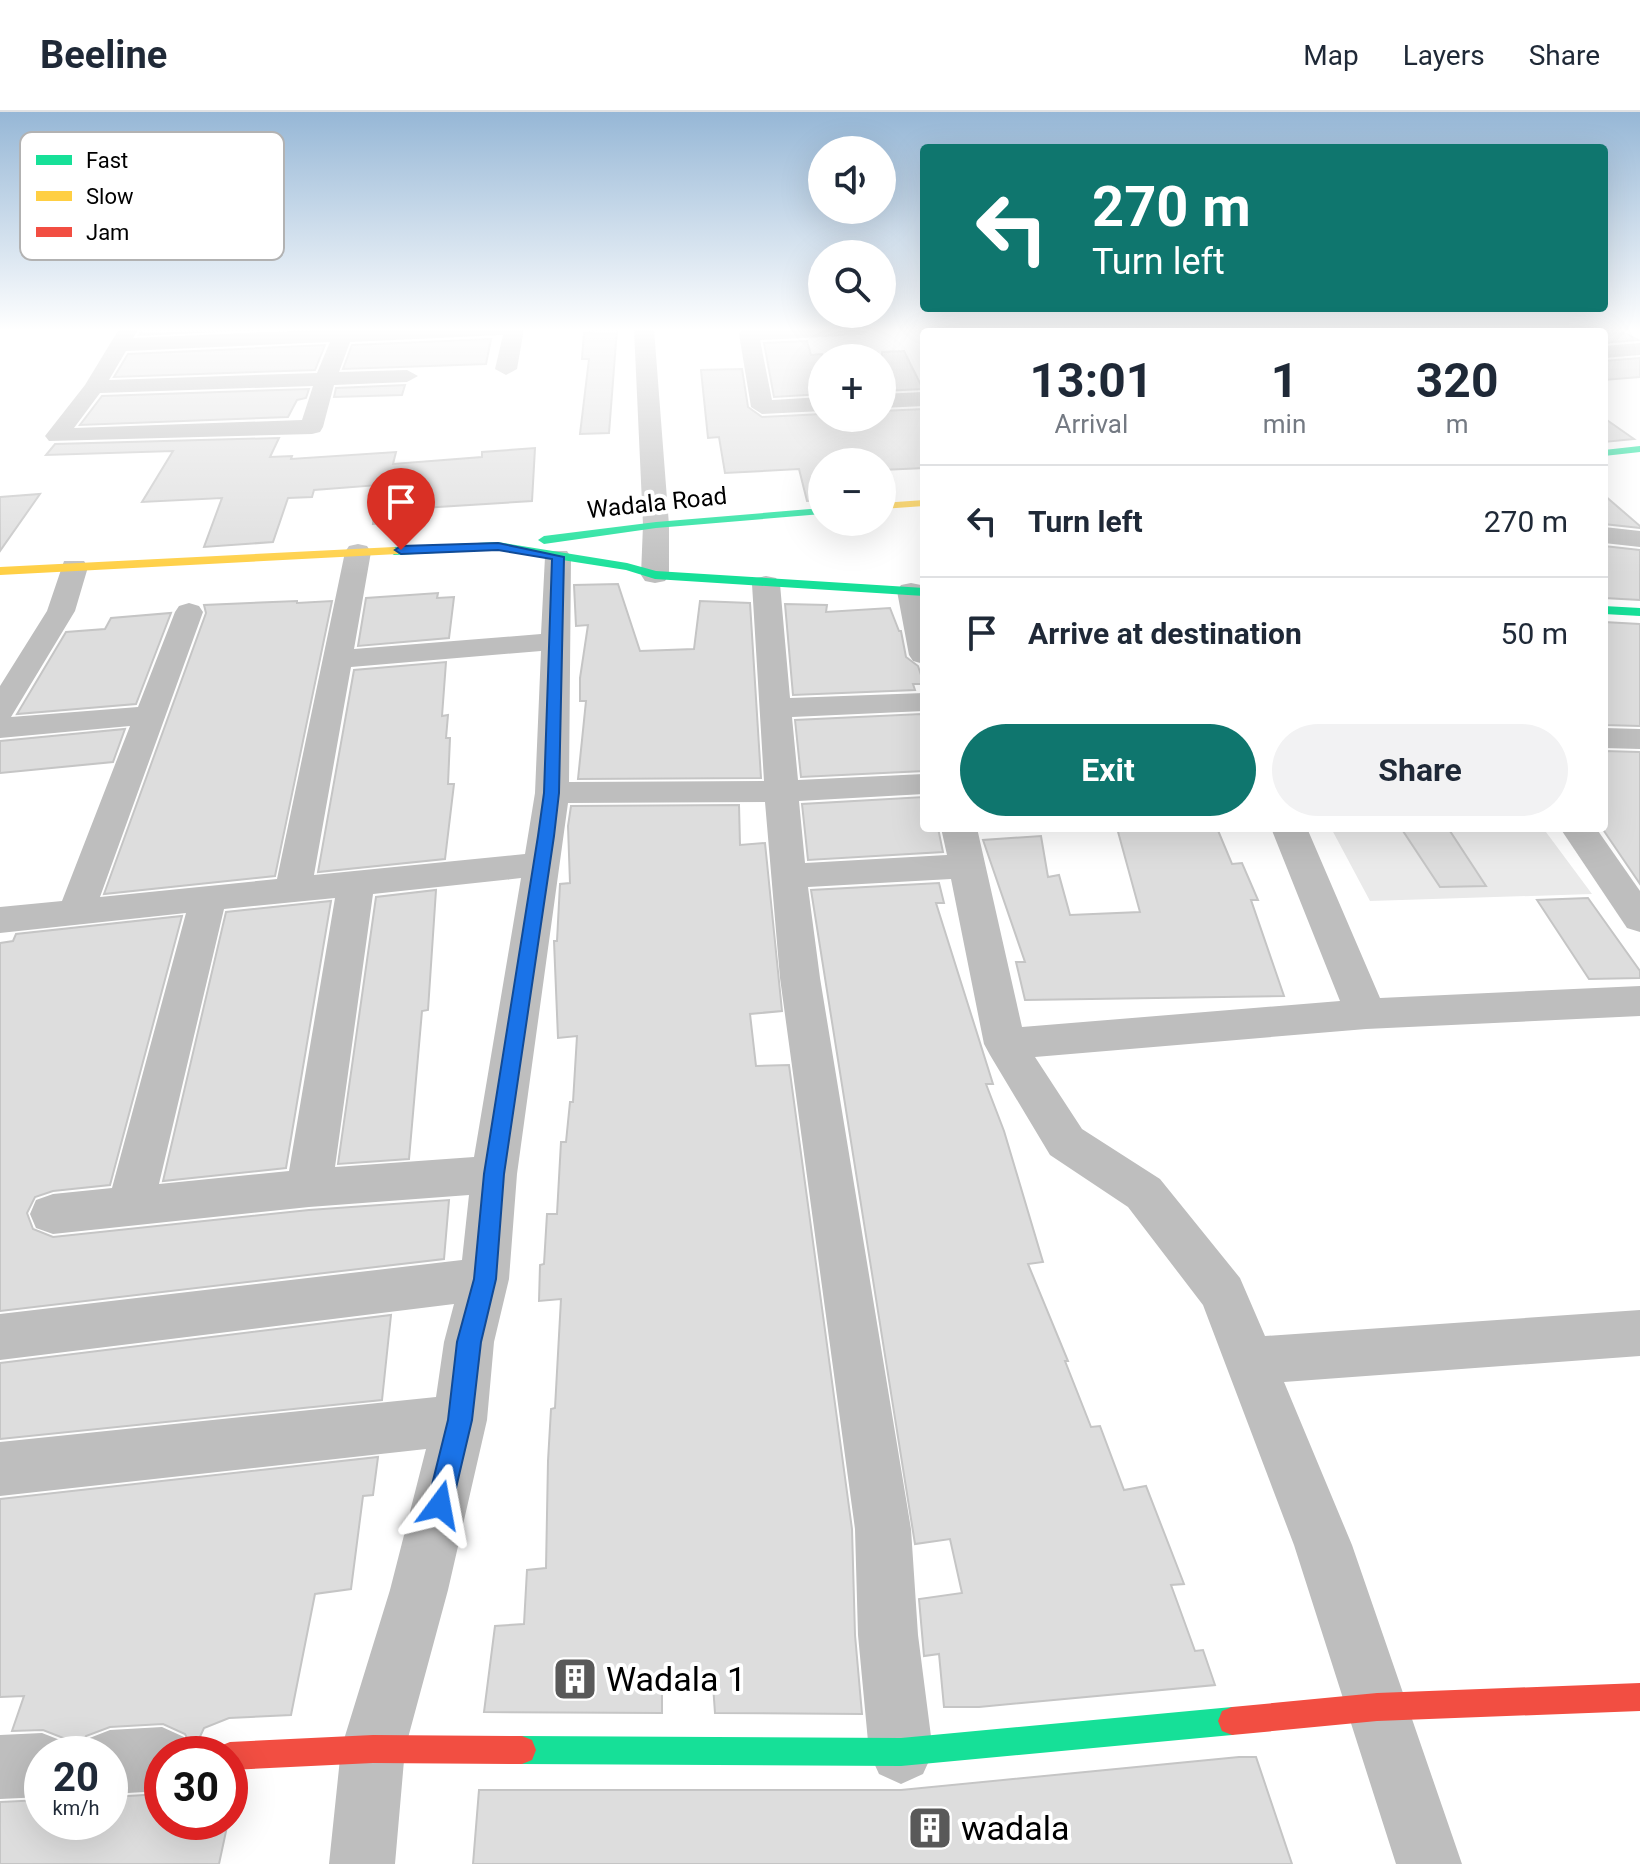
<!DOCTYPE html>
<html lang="en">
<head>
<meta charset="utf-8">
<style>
  body { margin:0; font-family:Roboto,sans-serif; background:#f2f2f3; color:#1f2937; height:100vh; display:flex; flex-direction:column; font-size:30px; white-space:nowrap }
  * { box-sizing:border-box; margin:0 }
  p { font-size:26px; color:#747a83 }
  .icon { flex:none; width:44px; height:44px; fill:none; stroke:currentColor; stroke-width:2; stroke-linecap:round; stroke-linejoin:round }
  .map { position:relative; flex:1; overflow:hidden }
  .sheet { position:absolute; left:920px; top:216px; width:688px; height:504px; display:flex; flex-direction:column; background:#fff; border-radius:8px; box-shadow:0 8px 32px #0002 }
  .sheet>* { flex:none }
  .guide { position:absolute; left:920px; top:32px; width:688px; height:168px; border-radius:8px; box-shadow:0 8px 32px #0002; background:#0f766e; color:#fff; overflow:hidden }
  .fabs { position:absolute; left:808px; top:24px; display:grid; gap:16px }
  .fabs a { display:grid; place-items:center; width:88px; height:88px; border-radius:50%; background:#fff; box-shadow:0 8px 32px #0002; font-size:40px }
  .speed { position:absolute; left:24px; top:1624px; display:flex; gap:16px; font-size:40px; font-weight:700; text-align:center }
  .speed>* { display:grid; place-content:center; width:104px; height:104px; border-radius:50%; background:#fff; box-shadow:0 8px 32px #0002; line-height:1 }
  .speed small { font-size:20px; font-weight:400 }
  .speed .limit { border:12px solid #d22; background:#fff; color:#111 }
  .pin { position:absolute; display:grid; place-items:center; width:68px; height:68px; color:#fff; margin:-82px -34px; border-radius:50% 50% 50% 0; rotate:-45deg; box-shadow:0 0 8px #0007 }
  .pin .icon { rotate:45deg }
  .me { position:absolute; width:88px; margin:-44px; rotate:13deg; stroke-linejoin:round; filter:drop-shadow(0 0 6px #0008) }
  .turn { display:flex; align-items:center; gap:28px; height:168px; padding:0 40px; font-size:36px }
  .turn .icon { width:104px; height:104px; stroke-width:2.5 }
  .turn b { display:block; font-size:56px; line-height:68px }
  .eta { display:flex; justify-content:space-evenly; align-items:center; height:136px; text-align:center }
  .eta b { font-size:48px; font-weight:700; line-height:56px }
  .button { display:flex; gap:16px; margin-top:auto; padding:16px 40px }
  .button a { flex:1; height:92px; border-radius:48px; background:#0f766e; color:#fff; font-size:32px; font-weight:700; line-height:92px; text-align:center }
  .button a+a { background:#f2f2f3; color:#1f2937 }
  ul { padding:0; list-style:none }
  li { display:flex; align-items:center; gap:24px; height:112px; padding:0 40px; border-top:2px solid #e0e1e3 }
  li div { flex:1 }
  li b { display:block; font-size:30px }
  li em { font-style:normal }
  header { display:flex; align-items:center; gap:48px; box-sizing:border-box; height:112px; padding:0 40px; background:#fff; border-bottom:2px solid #e0e1e3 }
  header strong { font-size:38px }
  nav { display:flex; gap:44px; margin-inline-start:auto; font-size:28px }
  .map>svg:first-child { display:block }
</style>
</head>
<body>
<header>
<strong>Beeline</strong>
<nav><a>Map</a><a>Layers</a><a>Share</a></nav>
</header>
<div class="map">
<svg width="1640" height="1752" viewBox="0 0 1640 1752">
  <rect width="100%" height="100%" fill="#fff"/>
  <!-- green -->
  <polygon fill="#eaeaea" points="1331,716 1543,716 1592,782 1370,789"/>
  <!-- building -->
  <g fill="#ddd" stroke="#c5c5c5" stroke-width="2">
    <polygon points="142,217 262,217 139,223"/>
    <polygon points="593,217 617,217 609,321 580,322 589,247 582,247 584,221 592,220"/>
    <polygon points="1558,217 1617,217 1638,228 1604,231 1604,220 1563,220"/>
    <polygon points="491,227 486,252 343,257 352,233"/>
    <polygon points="807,229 811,243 822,242 822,282 774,285 764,231"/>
    <polygon points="325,233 315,258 114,265 128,242"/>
    <polygon points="904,239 923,277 882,279 882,240"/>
    <polygon points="1640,246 1640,265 1604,268 1604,249"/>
    <polygon points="742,257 748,295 762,305 822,302 822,306 882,306 882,299 924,297 924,356 882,358 882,350 822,350 822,388 807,389 799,357 725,361 719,325 708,326 701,258"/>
    <polygon points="405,273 402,283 334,285 336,276"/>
    <polygon points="309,277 306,286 297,288 288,305 80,313 102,284"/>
    <polygon points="1604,306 1634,327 1604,330"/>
    <polygon points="279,326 270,345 292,344 291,347 396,340 393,352 482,345 482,340 535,336 532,389 406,397 405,410 373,412 378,373 314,378 312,385 288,386 273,430 204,435 222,386 142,390 173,339 46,343 55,332"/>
    <polygon points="40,382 0,439 0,385"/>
    <polygon points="1604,383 1640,414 1640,416 1604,412"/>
    <polygon points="1604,434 1640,438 1640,488 1604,486"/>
    <polygon points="618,472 640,539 694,537 700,489 750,491 761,666 578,667 586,589 580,589 580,566 588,513 576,514 574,473"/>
    <polygon points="438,481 437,486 454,485 449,526 358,534 366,486"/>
    <polygon points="297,489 297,491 332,489 275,764 104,782 206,501 204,493"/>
    <polygon points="785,492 827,493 826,500 890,496 899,519 901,519 906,545 918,554 924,572 913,572 915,578 793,583"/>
    <polygon points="171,501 136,592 17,602 66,520 105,517 111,506"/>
    <polygon points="1604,510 1640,512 1640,614 1604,613"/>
    <polygon points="446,550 442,604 448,603 446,626 450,626 448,672 454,672 445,747 318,760 354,558"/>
    <polygon points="921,602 924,659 801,665 795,608"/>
    <polygon points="125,617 113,650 0,661 0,629"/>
    <polygon points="1604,639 1640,640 1640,772 1604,719"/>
    <polygon points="924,685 924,716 938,716 943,740 808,748 802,692"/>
    <polygon points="739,693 740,733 765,731 782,899 750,902 756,954 789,953 852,1417 855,1523 862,1602 715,1601 712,1559 662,1562 662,1601 484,1600 495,1514 524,1512 527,1458 546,1456 548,1349 551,1297 555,1296 561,1187 539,1189 540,1153 544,1152 547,1102 557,1102 561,1030 566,1030 570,990 573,990 577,924 558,926 554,829 557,829 560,772 570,771 568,714 571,694"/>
    <polygon points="1117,716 1217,716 1232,752 1242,751 1258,788 1251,788 1284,884 1025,888 1016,850 1025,850 983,728 1041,724 1048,765 1059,763 1070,803 1140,800"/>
    <polygon points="1401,716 1448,716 1486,774 1440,775"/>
    <polygon points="939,771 944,791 936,791 993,972 986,972 1004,1019 1043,1150 1028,1152 1068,1249 1065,1249 1091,1315 1100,1314 1124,1378 1146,1374 1184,1472 1171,1473 1195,1539 1203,1538 1215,1573 979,1595 944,1595 939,1542 924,1544 919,1487 962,1481 950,1427 915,1432 811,778"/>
    <polygon points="436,778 428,898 422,899 409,1047 338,1052 376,785"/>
    <polygon points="1588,786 1640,859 1640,866 1589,867 1537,788"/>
    <polygon points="331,789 286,1056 163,1069 226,800"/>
    <polygon points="182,804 110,1073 53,1079 35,1085 27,1101 33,1117 53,1125 309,1098 449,1088 444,1147 0,1199 0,831 13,829 16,822"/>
    <polygon points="391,1203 382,1288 0,1327 0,1251"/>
    <polygon points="378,1345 373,1383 363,1384 351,1477 315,1482 291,1603 229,1606 204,1616 197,1631 190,1632 185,1622 163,1612 110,1615 86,1624 79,1640 72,1640 66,1627 43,1618 12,1619 24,1584 0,1585 0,1387"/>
    <polygon points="1239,1645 1256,1645 1292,1752 473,1752 479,1678 901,1678"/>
    <polygon points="162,1682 162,1710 228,1710 219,1752 0,1752 0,1690 42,1688 42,1710 110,1710 110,1685"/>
  </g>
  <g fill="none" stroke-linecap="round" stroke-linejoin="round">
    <!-- street -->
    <g fill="#bebebe" fill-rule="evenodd">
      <path d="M119 217H139L133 226 335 217H524L517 257 506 263 495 257 503 223 350 230 339 260 407 258 418 264 407 270 334 273 323 315 320 320 312 322 49 329 45 324 85 273ZM330 230 317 261 109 268 126 239ZM313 274 302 308 74 316 100 281Z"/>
      <polygon points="634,217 654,217 669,413 669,463 665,469 655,471 645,469 641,463 643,413"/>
      <polygon points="872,217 862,223 760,228 772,288 822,285 822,299 762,302 751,295 739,222 742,218"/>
      <polygon points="915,217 935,217 937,220 924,220 924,225"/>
      <polygon points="1453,217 1475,217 1477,220 1455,220"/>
      <polygon points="1640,231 1640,243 1604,246 1604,234"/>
      <polygon points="924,280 924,294 882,296 882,282"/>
      <polygon points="1604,415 1640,419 1640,435 1604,431"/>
      <path d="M358 432 367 434 371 440 354 537 541 522 545 445 549 439H567L571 445 569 670 764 669 752 472 756 466 766 464 776 466 780 472 790 586 924 581V599L792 605 798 668 924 662V682L799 689 805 751 947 743 941 716H977L1022 915 1340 889 1271 716H1307L1380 886 1640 874V904L1366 917 1035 945 1082 1017 1160 1067 1240 1166 1265 1224 1640 1198V1244L1284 1270 1352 1433 1462 1752H1396L1294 1433 1203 1193 1128 1095 1050 1043 990 943 984 932 951 767 808 775 820 866 911 1417 918 1523 933 1640 923 1662 901 1672 879 1662 869 1640 858 1523 855 1417 780 866 765 690 568 691 517 1062 509 1167 494 1230 487 1308 448 1478 405 1637 395 1752H329L341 1637 390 1478 426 1337 0 1384V1330L436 1285 444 1230 454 1192 0 1248V1202L462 1148 469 1083 309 1095 53 1122 36 1116 30 1102 36 1088 53 1082 112 1076 186 801 0 821V795L62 789 130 614 0 626V574L47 499 64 449H84L88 455 75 499 11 605 138 595 175 500 179 494 189 491 199 494 203 500 100 785 277 767 345 440 349 434ZM541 539 535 681 525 742 314 763 351 555ZM521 766 474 1045 335 1055 373 782ZM335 786 289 1059 159 1072 224 797Z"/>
      <polygon points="911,471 921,473 924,478 924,552 913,549 909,543 897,479 901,473"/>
      <polygon points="1604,616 1640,617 1640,637 1604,636"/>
      <polygon points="1560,716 1596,716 1640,779 1640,820 1627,816"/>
      <polygon points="162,1615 184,1625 192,1642 162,1642 162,1679 110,1682 110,1642 81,1642 87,1627 110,1618"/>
      <polygon points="42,1621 65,1630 69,1642 42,1642 42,1685 0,1687 0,1623"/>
    </g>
    <!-- fast -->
    <g fill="#16e098" fill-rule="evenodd">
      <polygon points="1280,217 1289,217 1291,220 1282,220"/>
      <polygon points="1640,334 1640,340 1604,344 1604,338"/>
      <polygon points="822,396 822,402 656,416 544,432 538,428 544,424 656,410"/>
      <polygon points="498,430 627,451 656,459 924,476 924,484 655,467 626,458 498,438 394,443 388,439 394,435"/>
      <polygon points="1604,494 1640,496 1640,504 1604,502"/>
      <polygon points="1232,1595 1242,1599 1246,1609 1242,1619 1232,1623 901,1654 522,1652 512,1648 508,1638 512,1628 522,1624 901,1626"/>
    </g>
    <!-- slow -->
    <g fill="#ffcf43" fill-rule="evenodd">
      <polygon points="924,388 924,394 882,397 882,391"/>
      <polygon points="394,435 400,439 398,442 0,463 0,455"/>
    </g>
    <!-- jam -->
    <g fill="#f24e42" fill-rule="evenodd">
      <polygon points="1640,1571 1640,1599 1377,1609 1232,1623 1222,1619 1218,1609 1222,1599 1232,1595 1377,1581"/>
      <polygon points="373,1623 522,1624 532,1628 536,1638 532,1648 522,1652 373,1651 230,1658 230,1642 217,1642 220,1634 230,1630"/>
    </g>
  </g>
  <!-- sky -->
  <linearGradient id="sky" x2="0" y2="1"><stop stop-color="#96b7d6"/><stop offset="0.47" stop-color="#fff"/><stop offset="1" stop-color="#fff" stop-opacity="0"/></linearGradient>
  <rect width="1640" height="463" fill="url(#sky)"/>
  <!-- route -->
  <polygon fill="#1a73e8" stroke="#114b97" stroke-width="2" points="498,431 564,445 559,681 554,724 504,1062 496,1167 481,1230 472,1308 452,1393 449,1402 440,1406 431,1402 427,1393 448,1308 457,1230 474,1167 484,1062 538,724 544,681 552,447 498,438 401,442 395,438 401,434"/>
  <!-- icons -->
  <defs>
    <g id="building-square" transform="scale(2.3)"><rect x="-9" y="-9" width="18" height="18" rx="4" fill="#595959" stroke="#fff"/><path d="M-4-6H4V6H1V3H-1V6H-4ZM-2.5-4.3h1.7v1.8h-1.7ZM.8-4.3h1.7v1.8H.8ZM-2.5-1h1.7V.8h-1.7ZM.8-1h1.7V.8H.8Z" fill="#fff"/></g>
  </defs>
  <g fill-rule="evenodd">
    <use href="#building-square" x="575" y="1567"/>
    <use href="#building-square" x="930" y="1716"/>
  </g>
  <g text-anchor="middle" stroke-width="8" stroke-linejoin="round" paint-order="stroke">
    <!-- far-street labels -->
    <g font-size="24" fill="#000" stroke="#fff">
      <text transform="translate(657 391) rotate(-6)" y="8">Wadala Road</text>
    </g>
    <!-- near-poi labels -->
    <g font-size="34" fill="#000" stroke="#fff" text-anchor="start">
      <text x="606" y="1579">Wadala 1</text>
      <text x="961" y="1728">wadala</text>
    </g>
  </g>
  <!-- legend -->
  <rect x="20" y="20" width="264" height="128" rx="12" fill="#fff" stroke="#b2b2b2" stroke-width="2"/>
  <rect x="36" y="43" width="36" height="10" fill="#16e098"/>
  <rect x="36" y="79" width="36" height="10" fill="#ffcf43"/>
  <rect x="36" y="115" width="36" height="10" fill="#f24e42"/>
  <g font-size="22" fill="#000">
    <text x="86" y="56">Fast</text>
    <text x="86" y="92">Slow</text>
    <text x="86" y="128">Jam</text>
  </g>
</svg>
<div class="fabs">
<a><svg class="icon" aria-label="sound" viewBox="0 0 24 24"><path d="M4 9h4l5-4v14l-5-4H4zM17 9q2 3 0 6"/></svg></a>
<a><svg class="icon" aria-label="search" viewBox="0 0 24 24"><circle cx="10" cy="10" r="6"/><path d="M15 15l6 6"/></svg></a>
<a>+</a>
<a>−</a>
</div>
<div class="speed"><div>20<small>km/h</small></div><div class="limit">30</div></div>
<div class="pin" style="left:401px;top:438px;background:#d93025"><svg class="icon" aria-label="arrive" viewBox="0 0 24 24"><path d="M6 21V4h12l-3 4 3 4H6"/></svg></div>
<svg class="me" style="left:440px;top:1393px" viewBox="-20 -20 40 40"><path d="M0-17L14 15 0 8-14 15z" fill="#1a73e8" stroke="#fff" stroke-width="4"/></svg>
<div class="guide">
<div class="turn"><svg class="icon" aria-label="left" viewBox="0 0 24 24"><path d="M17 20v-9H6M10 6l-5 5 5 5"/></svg><div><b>270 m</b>Turn left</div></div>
</div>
<section class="sheet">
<div class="eta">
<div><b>13:01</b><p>Arrival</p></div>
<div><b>1</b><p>min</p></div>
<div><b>320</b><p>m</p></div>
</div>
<ul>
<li><svg class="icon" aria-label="left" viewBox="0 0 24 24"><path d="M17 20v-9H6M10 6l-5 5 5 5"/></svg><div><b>Turn left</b></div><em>270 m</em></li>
<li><svg class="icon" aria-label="arrive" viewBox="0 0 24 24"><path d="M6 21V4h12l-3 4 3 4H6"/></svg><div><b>Arrive at destination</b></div><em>50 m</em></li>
</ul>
<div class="button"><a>Exit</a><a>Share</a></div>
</section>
</div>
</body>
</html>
